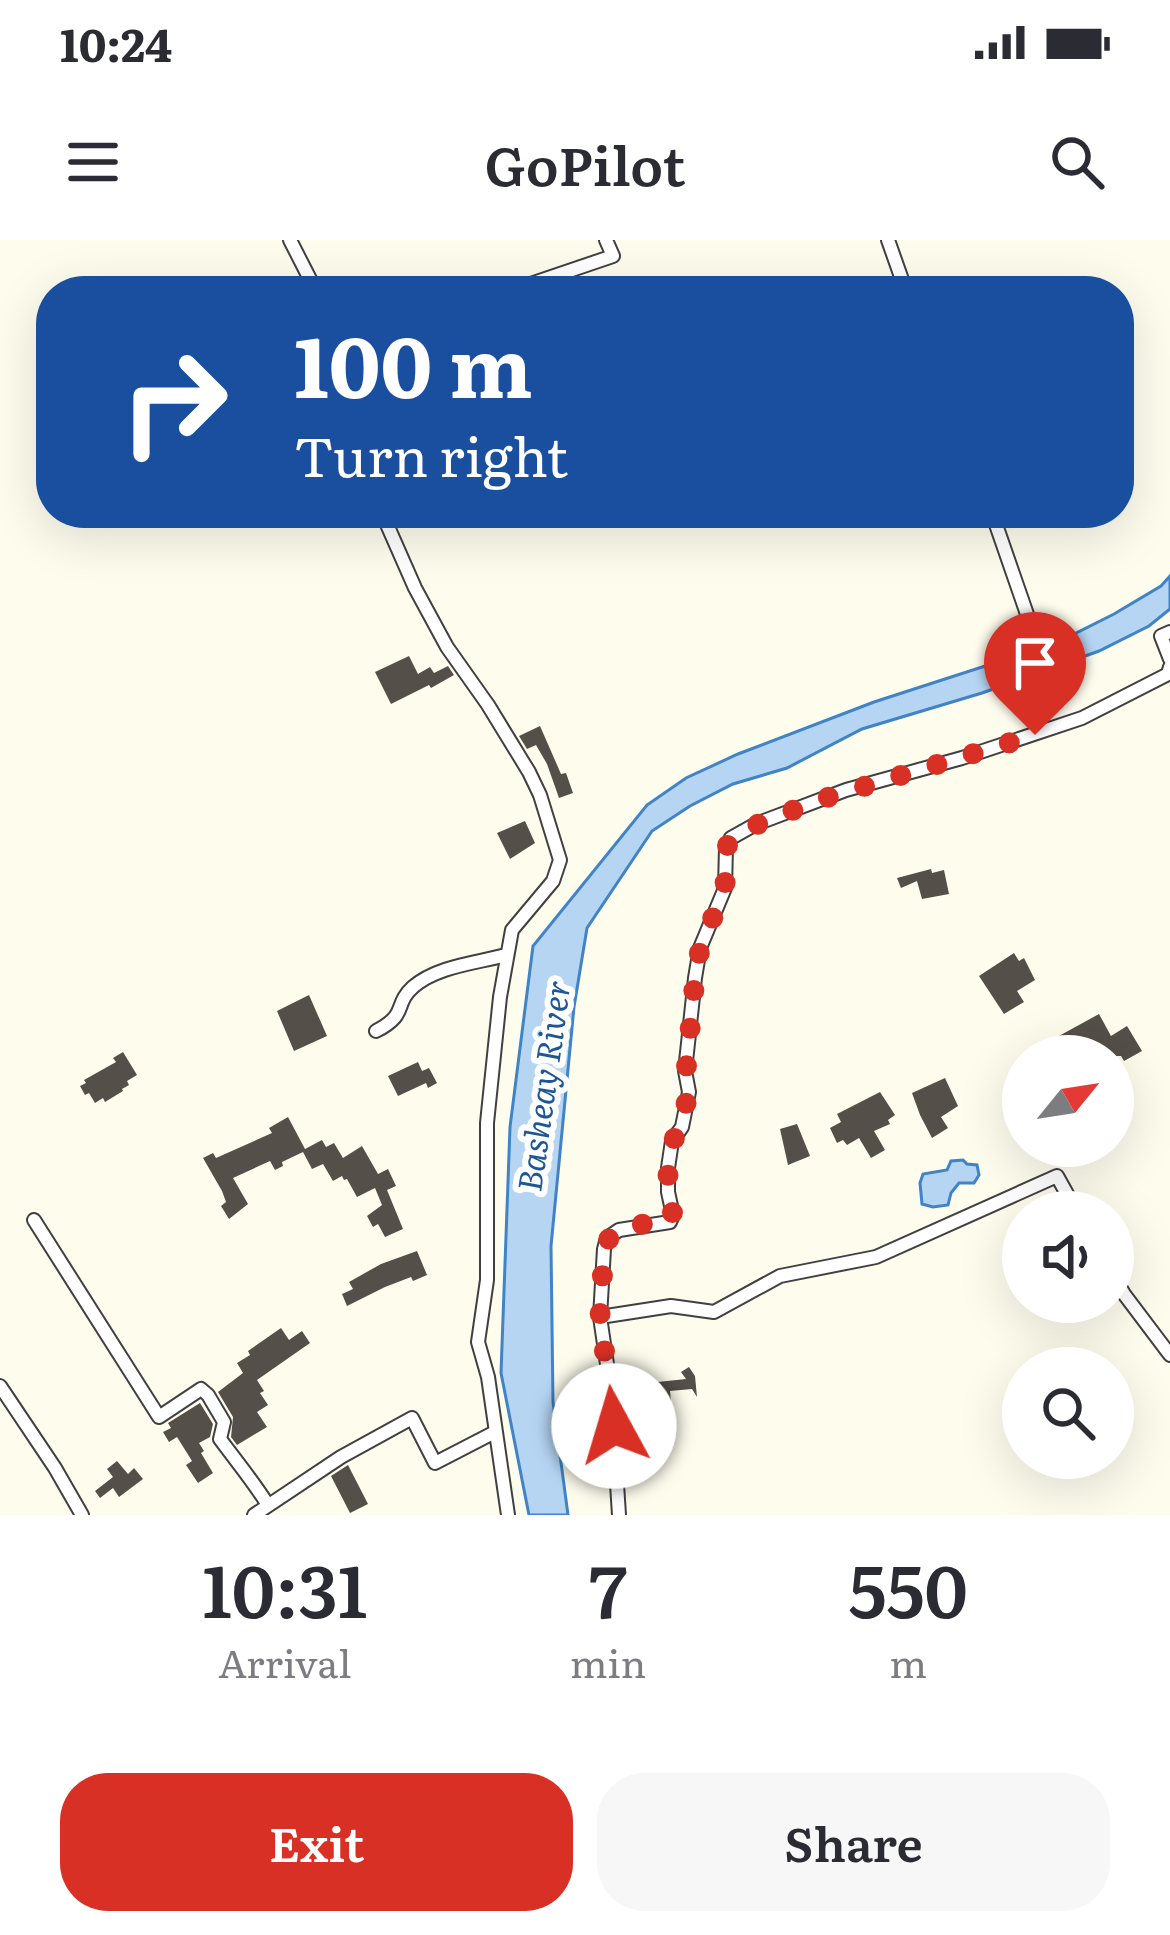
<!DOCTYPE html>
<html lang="en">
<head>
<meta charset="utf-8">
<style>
  body { margin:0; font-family:Literata,serif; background:#f7f7f7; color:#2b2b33; height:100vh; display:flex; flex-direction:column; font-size:45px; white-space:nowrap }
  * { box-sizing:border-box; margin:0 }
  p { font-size:39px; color:#7c7c81 }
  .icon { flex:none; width:66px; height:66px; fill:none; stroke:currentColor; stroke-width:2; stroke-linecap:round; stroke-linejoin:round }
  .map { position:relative; height:1275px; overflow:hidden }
  .side { display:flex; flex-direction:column; background:#fff; flex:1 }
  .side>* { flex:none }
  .guide { position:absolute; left:36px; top:36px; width:1098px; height:252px; border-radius:48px; box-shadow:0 12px 48px #0002; background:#1a4fa0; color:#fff; overflow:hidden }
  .needle { width:78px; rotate:60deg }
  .fabs { position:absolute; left:1002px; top:795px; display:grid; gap:24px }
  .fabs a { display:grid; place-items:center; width:132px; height:132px; border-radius:50%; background:#fff; box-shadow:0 12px 48px #0002; font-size:60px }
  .pin { position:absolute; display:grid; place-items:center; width:102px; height:102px; color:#fff; margin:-123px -51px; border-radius:50% 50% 50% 0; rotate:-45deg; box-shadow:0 0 12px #0007 }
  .pin .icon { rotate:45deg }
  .me { position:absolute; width:132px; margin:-66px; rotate:354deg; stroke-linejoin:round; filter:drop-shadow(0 0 9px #0008) }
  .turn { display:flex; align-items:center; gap:42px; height:252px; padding:0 60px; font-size:54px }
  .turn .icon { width:156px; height:156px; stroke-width:2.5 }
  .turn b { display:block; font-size:84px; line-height:102px }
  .eta { display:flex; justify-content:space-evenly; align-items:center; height:204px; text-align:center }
  .eta b { font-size:72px; font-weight:600; line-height:84px }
  .button { display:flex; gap:24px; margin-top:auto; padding:24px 60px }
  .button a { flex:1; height:138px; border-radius:48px; background:#d93025; color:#fff; font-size:48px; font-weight:600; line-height:138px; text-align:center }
  .button a+a { background:#f7f7f7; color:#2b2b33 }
  .status { display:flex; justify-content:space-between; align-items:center; height:84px; padding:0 60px; background:#fff; direction:ltr }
  .status svg { height:33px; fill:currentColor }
  header { display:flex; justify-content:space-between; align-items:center; height:156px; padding:0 60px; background:#fff; font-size:54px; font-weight:600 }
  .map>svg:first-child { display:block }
</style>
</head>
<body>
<div class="status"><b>10:24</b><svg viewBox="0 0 49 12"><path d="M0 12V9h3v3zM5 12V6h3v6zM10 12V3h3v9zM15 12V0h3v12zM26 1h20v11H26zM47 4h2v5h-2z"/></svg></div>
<header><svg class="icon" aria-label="menu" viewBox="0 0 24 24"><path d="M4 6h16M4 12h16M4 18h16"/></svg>GoPilot<svg class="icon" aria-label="search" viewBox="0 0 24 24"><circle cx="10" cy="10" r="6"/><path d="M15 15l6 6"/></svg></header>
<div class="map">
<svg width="1170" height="1275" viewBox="0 0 1170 1275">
  <rect width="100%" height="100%" fill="#fefced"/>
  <!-- water -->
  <g fill="#b5d5f3" stroke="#4083c6" stroke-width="3">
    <polygon points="1170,336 1170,369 1149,386 1099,411 982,453 862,489 787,528 733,544 690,566 652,591 587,688 574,767 551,1006 553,1162 568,1275 529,1275 501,1133 510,887 533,706 647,565 686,538 738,514 874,462 1056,403 1114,374 1161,346"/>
    <polygon points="963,920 967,924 977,925 979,935 974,943 959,943 951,953 948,965 933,967 922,964 920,943 923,934 947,930 951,921"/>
  </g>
  <!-- building -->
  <g fill="#554f4a">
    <polygon points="409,416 418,434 430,427 434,433 448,426 454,435 431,448 429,445 391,464 375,432"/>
    <polygon points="540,486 561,534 566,533 573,553 559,558 547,524 536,505 527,509 519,496"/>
    <polygon points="525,581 535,603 510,619 497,593"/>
    <polygon points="931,629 932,633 944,630 949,654 922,659 917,641 901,648 897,638"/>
    <polygon points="1014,713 1019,721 1024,718 1035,740 1017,751 1024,762 1004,774 979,736"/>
    <polygon points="309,755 327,796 294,811 277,771"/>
    <polygon points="1099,774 1111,796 1127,786 1142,811 1124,821 1121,816 1103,816 1100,810 1088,816 1065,816 1062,810 1051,816 1042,816 1037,808"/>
    <polygon points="123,812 137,835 127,841 129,845 122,849 123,851 105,862 103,858 95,863 89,853 85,855 80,846 86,843 84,840 116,822 113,818"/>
    <polygon points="418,822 422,831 429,828 437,843 428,848 426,843 398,856 388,836"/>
    <polygon points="945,838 958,866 941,877 948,888 932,898 920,875 912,853"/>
    <polygon points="880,852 895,875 888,880 890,884 874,891 885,910 871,918 859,898 847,905 843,900 837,903 830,888 841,882 837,874"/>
    <polygon points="288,877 305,909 322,900 326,907 334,903 343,918 362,906 378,934 388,929 396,946 387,950 403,989 385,997 378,984 373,987 367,976 382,965 375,948 357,957 347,939 344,940 342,936 333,941 323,924 312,929 303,912 282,922 283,926 275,930 270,921 233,938 248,964 229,979 221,966 226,962 222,951 203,918 213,913 216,918 272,893 269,888"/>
    <polygon points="797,884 810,916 788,925 780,889"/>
    <polygon points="417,1011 427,1035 413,1041 411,1037 385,1047 347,1066 342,1054 353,1049 349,1042 381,1024"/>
    <polygon points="281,1088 289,1100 302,1091 310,1103 257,1140 264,1151 260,1153 268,1165 257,1172 267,1187 237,1205 231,1197 233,1177 218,1152 243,1133 237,1123 250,1115 248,1111"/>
    <polygon points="689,1127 695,1136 697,1157 692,1149 670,1151 673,1180 656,1182 660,1202 651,1204 646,1179 624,1184 623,1171 658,1164 648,1143 686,1139 681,1132"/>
    <polygon points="200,1163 213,1184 210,1197 199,1203 204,1211 201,1213 213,1233 198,1243 186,1225 192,1221 177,1197 169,1202 163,1192 171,1188 168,1183"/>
    <polygon points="117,1221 128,1234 134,1228 143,1239 119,1257 113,1248 100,1258 95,1251 113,1237 107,1229"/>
    <polygon points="348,1225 368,1264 350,1273 331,1236"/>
  </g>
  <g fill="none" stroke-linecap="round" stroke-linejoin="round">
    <!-- minor casing -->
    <g stroke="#404040" stroke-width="16">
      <g id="minor">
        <polyline points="290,0 316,51"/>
        <polyline points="888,0 906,51"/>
        <polyline points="510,51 613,16 606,0"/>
        <polyline points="382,273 415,348 447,407 488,465 529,532 540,555 560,620 553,641 512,690 500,757 487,883 487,1040 478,1102 488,1137 508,1275"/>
        <polyline points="992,273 1037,403"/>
        <polyline points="1170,392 1161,396 1170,419"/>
        <path d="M376 791C409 774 393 765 413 747 437 726 477 723 506 715"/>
        <path d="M34 980 159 1177 201 1149 208 1155 224 1182 220 1199C237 1222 253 1241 268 1265"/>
        <polyline points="1113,1035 1124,1054 1170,1115"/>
        <polyline points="600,1077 671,1066 714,1072 780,1036 876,1017 1057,936 1077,972"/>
        <polyline points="0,1146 55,1228 82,1275"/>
        <polyline points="254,1275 341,1217 412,1178 435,1223 495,1192"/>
        <polyline points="619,1275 611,1151 600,1077 604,1009 607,998 619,990 670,982 673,975 668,952 668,928 672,901 682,887 689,852 685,831 695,738 700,708 725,648 726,607 731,598 756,584 846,550 962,518 1082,478 1168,434 1170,427"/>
      </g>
    </g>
    <!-- minor -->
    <use href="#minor" stroke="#fff" stroke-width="12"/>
  </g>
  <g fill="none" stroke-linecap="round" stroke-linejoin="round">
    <!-- route -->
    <path stroke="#d93025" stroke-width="21" stroke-dasharray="0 37.8" d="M614 1186 600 1076 604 1009C612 981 646 985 670 982L673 975 668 952V928L672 902 682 887 688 852 686 831 695 739 700 709 725 648 726 607 741 591 819 560 1035 495"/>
  </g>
  <g text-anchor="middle" stroke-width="12" stroke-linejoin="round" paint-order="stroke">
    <!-- water labels -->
    <g font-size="33" font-style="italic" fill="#1d5697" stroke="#fff">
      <text transform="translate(544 846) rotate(-82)" y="12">Basheay River</text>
    </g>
  </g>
</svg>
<div class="fabs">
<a><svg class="needle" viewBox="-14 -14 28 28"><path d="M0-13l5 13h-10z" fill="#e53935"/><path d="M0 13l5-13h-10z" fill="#7c7c81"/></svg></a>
<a><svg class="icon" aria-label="sound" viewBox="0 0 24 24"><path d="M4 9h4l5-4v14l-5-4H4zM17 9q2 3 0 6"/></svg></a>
<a><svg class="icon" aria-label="search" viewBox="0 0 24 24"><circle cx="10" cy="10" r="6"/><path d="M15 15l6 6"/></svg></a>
</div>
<div class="pin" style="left:1035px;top:495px;background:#d93025"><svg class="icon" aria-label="arrive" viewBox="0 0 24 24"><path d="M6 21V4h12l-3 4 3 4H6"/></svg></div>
<svg class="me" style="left:614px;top:1186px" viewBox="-20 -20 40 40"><circle r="19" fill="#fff"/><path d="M0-13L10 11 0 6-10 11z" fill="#d93025"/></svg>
<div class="guide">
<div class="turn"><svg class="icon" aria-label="right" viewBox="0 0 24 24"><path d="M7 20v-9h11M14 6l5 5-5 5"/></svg><div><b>100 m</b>Turn right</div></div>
</div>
</div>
<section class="side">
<div class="eta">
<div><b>10:31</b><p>Arrival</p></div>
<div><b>7</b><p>min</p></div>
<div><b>550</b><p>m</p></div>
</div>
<div class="button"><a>Exit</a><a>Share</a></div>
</section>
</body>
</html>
